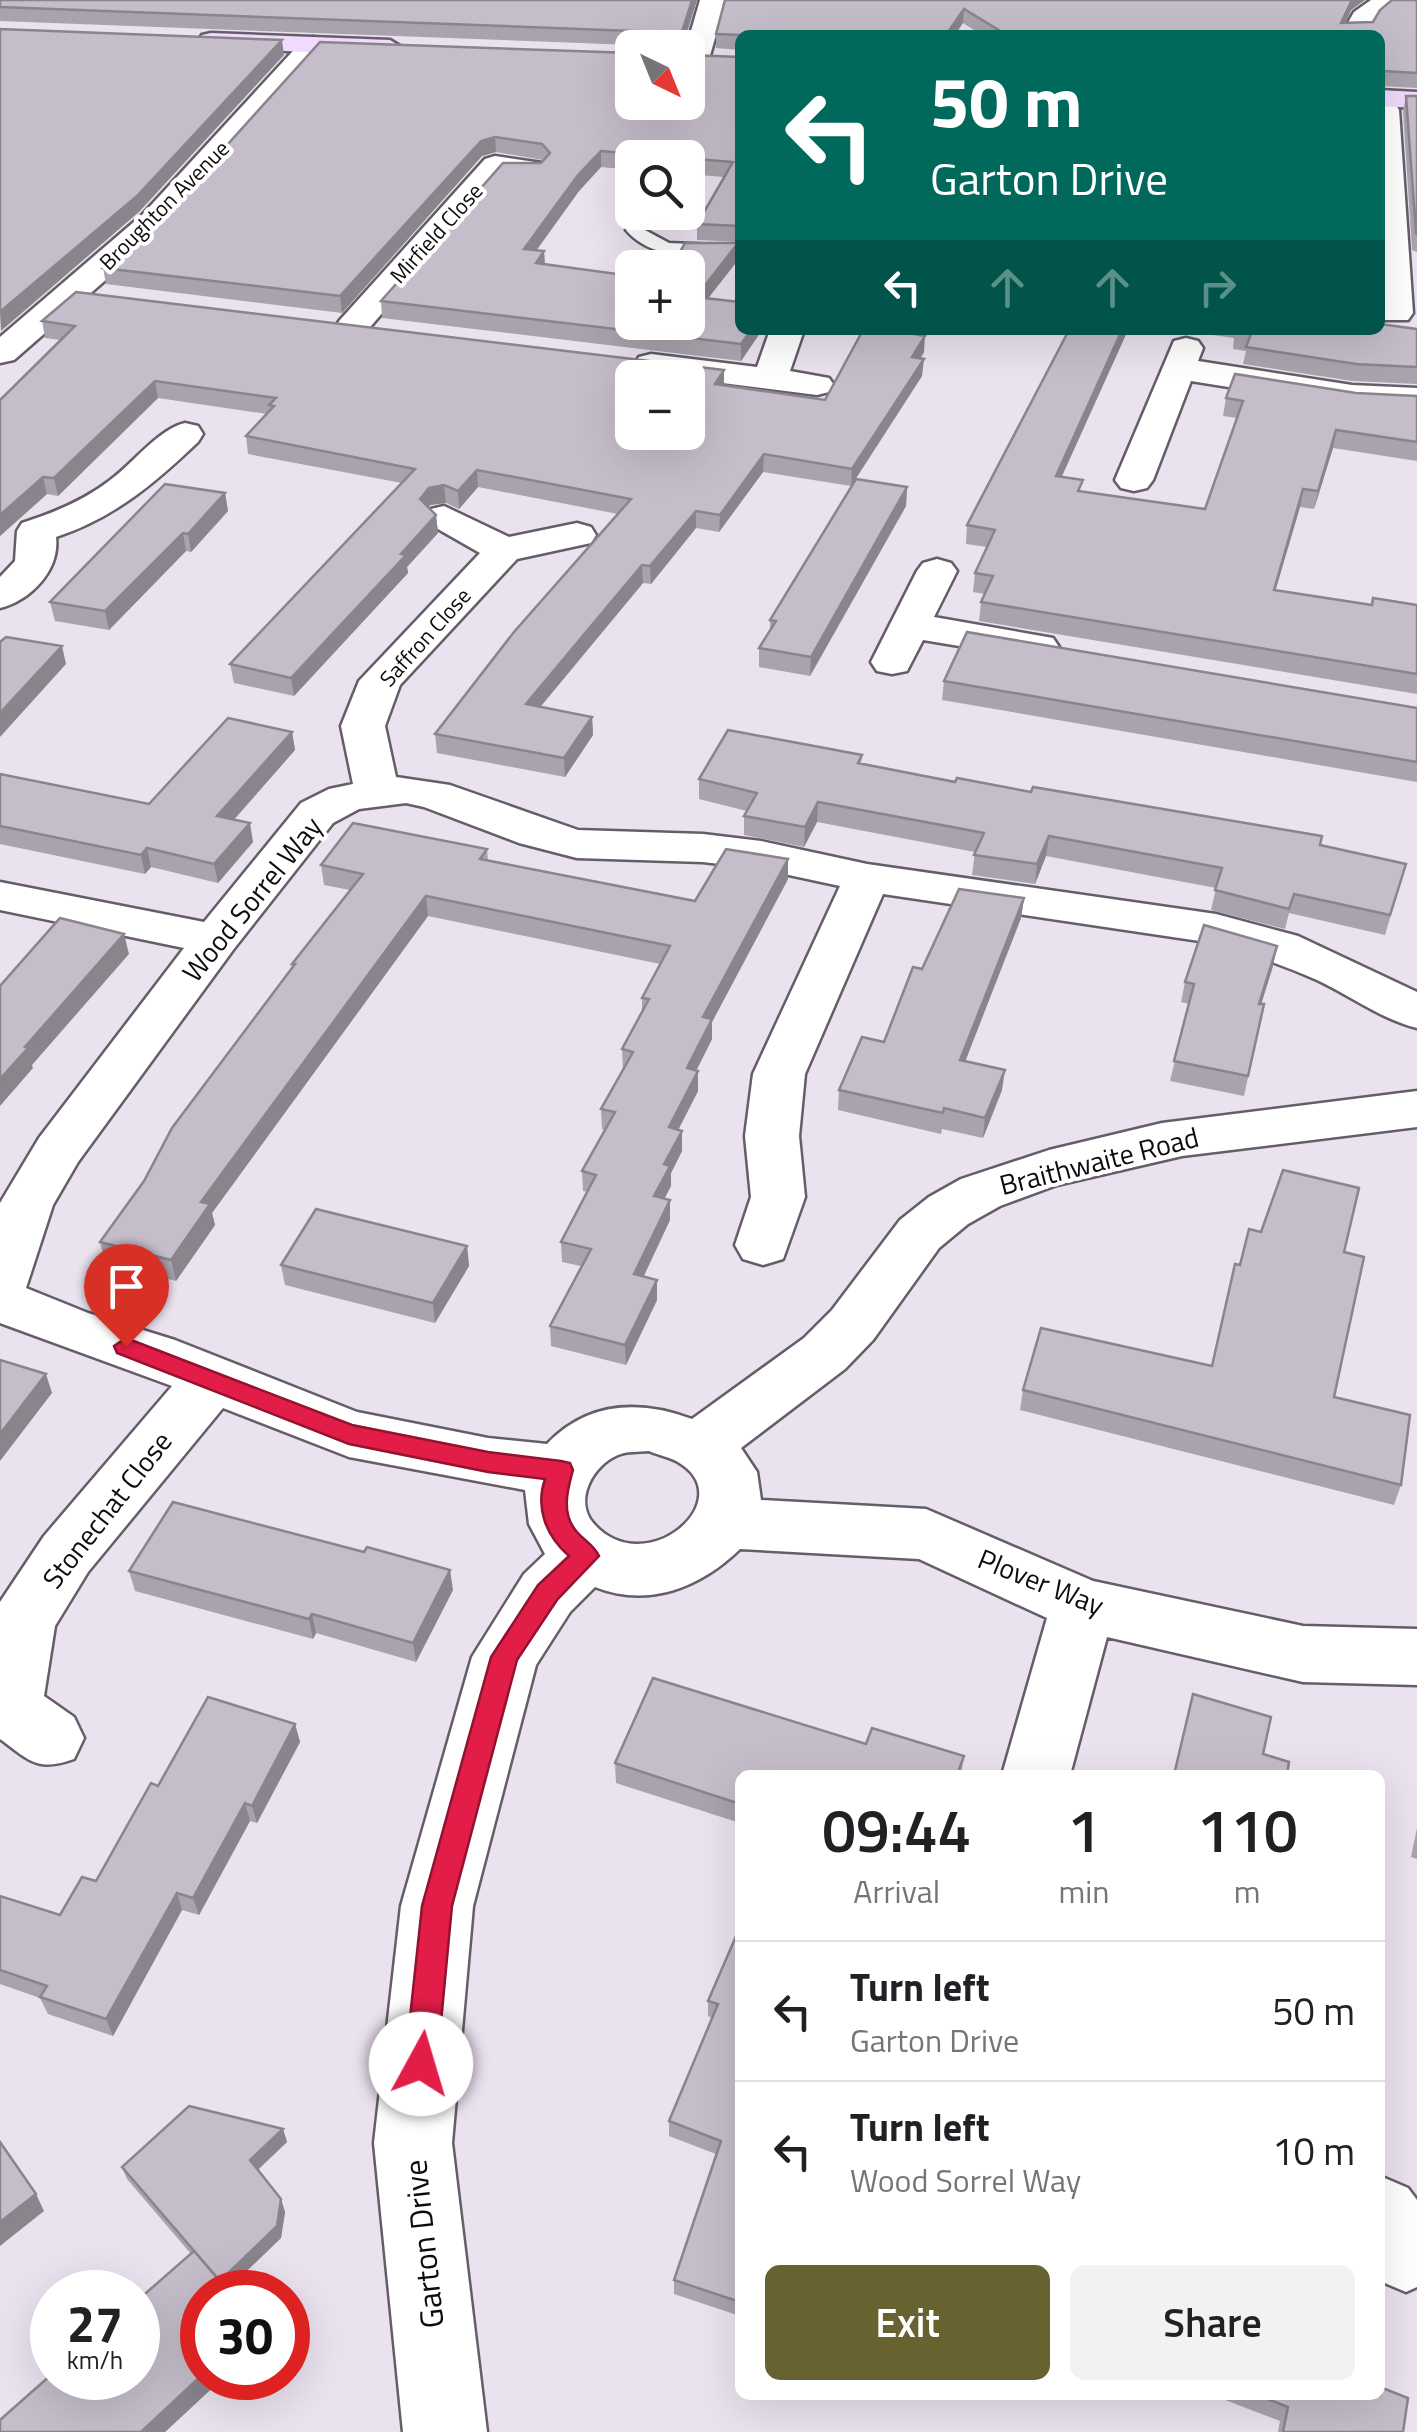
<!DOCTYPE html>
<html lang="en">
<head>
<meta charset="utf-8">
<style>
  body { margin:0; font-family:"Titillium Web",sans-serif; background:#f2f2f2; color:#202124; height:100vh; display:flex; flex-direction:column; font-size:38px; white-space:nowrap }
  * { box-sizing:border-box; margin:0 }
  p { font-size:32px; color:#757577 }
  .icon { flex:none; width:55px; height:55px; fill:none; stroke:currentColor; stroke-width:2; stroke-linecap:round; stroke-linejoin:round }
  .map { position:relative; flex:1; overflow:hidden }
  .drawer { position:absolute; left:735px; top:1770px; width:650px; height:630px; display:flex; flex-direction:column; background:#fff; border-radius:15px; box-shadow:0 10px 40px #0002 }
  .drawer>* { flex:none }
  .top-card { position:absolute; left:735px; top:30px; width:650px; height:305px; border-radius:15px; box-shadow:0 10px 40px #0002; background:#00695c; color:#fff; overflow:hidden }
  .needle { width:65px; rotate:137deg }
  .fabs { position:absolute; left:615px; top:30px; display:grid; gap:20px }
  .fabs a { display:grid; place-items:center; width:90px; height:90px; border-radius:15px; background:#fff; box-shadow:0 10px 40px #0002; font-size:50px }
  .speed { position:absolute; left:30px; top:2270px; display:flex; gap:20px; font-size:50px; font-weight:700; text-align:center }
  .speed>* { display:grid; place-content:center; width:130px; height:130px; border-radius:50%; background:#fff; box-shadow:0 10px 40px #0002; line-height:1 }
  .speed small { font-size:25px; font-weight:400 }
  .speed .limit { border:15px solid #d22; background:#fff; color:#111 }
  .pin { position:absolute; display:grid; place-items:center; width:85px; height:85px; color:#fff; margin:-102px -42px; border-radius:50% 50% 50% 0; rotate:-45deg; box-shadow:0 0 10px #0007 }
  .pin .icon { rotate:45deg }
  .me { position:absolute; width:110px; margin:-55px; rotate:6deg; stroke-linejoin:round; filter:drop-shadow(0 0 8px #0008) }
  .turn { display:flex; align-items:center; gap:35px; height:210px; padding:0 30px; font-size:45px }
  .turn .icon { width:130px; height:130px; stroke-width:2.5 }
  .turn b { display:block; font-size:70px; line-height:85px }
  .lanes { display:flex; align-items:center; height:95px; padding:0 30px; background:#0003; justify-content:center; gap:50px; direction:ltr }
  .lanes .off { opacity:.35 }
  .eta { display:flex; justify-content:space-evenly; align-items:center; height:170px; text-align:center }
  .eta b { font-size:60px; font-weight:600; line-height:70px }
  .button { display:flex; gap:20px; margin-top:auto; padding:20px 30px }
  .button a { flex:1; height:115px; border-radius:15px; background:#67622f; color:#fff; font-size:40px; font-weight:600; line-height:115px; text-align:center }
  .button a+a { background:#f2f2f2; color:#202124 }
  ul { padding:0; list-style:none }
  li { display:flex; align-items:center; gap:30px; height:140px; padding:0 30px; border-top:2px solid #e0e0e0 }
  li div { flex:1 }
  li b { display:block; font-size:38px }
  li em { font-style:normal }
  .map>svg:first-child { display:block }
</style>
</head>
<body>
<div class="map">
<svg width="1417" height="2432" viewBox="0 0 1417 2432">
  <rect width="100%" height="100%" fill="#eae2ef"/>
  <g fill="none" stroke-linecap="round" stroke-linejoin="round">
    <!-- lane casing -->
    <g stroke="#655e69" stroke-width="5">
      <path id="lane" d="M636 212H653L643 229 669 243 740 246V256C702 256 653 262 626 230Z"/>
    </g>
    <!-- street casing -->
    <g stroke="#655e69" stroke-width="5">
      <g id="street">
        <polygon points="700,0 726,0 709,59 696,67 688,65 686,48"/>
        <polygon points="1371,0 1401,0 1374,22 1367,35 1341,35 1354,12"/>
        <polygon points="313,37 322,39 326,45 322,51 164,229 14,360 0,363 0,337 142,215 304,39"/>
        <polygon points="1380,93 1390,95 1399,110 1413,313 1408,320 1384,320 1380,314"/>
        <polygon points="495,156 542,163 547,169 542,175 502,175 364,334 340,334 335,327 340,320 485,159"/>
        <polygon points="770,330 804,330 790,371 829,378 834,385 829,392 817,395 651,374 639,371 634,364 639,357 651,354 757,367"/>
        <polygon points="1186,338 1198,341 1203,348 1198,361 1352,385 1417,388 1417,410 1352,407 1191,381 1153,480 1147,488 1134,491 1121,488 1115,480 1174,341"/>
        <path d="M185 423 198 426 203 434 198 442C155 483 114 518 56 537 60 570 31 600 0 608V577L15 561 17 531 22 523C53 513 83 501 109 481 133 464 157 430 185 423Z"/>
        <path d="M444 506 509 537 577 523 591 527 596 535 591 543 517 559 400 685 385 726 396 777 450 785 578 830 703 834 761 841 867 864 1216 914 1298 936 1417 992V1028C1381 1019 1351 996 1317 980 1283 965 1249 953 1213 943L883 894 805 1074 799 1136 805 1197 783 1259 763 1265 743 1259 735 1245 751 1197 745 1136 753 1074 840 886 761 869 703 862 577 858 519 843 424 807 406 803 359 809 333 823 233 950 78 1162 53 1205 26 1288 88 1313 175 1340 357 1412 488 1438 547 1444C588 1401 640 1400 692 1419L804 1338 832 1310 900 1220 929 1197 961 1179 1049 1150 1162 1123 1417 1091V1127L1182 1156 1057 1185 1000 1206 968 1224 939 1248 873 1340 845 1369 741 1448 757 1472 761 1500 926 1509 1093 1581 1303 1626 1417 1629V1685L1303 1682 1107 1637 1070 1775H1002L1047 1618 919 1559 740 1549C700 1588 648 1608 595 1587L570 1612 536 1665 473 1906 452 2143 487 2432H403L374 2143 401 1906 472 1657 524 1574 545 1554 529 1524 525 1490 349 1457 223 1408 88 1572 55 1626 44 1696 74 1717 84 1738 74 1759C37 1772 30 1761 0 1739V1602L44 1536 172 1386 0 1323V1203L39 1138 184 948 0 910V882L204 922 301 803 329 789 353 784 341 726 359 681 480 553 431 525 425 517 431 509ZM649 1451C658 1455 670 1457 678 1462 742 1499 646 1582 594 1524 573 1501 593 1465 618 1455 627 1451 639 1452 649 1451Z"/>
        <polygon points="937,559 951,563 957,571 934,617 1053,638 1059,647 1053,656 1038,659 923,640 907,671 892,674 877,671 871,662 917,571 923,563"/>
        <polygon points="1380,2176 1408,2188 1417,2200 1417,2287 1406,2292 1380,2281"/>
      </g>
    </g>
    <!-- secondary casing -->
    <g stroke="#655e69" stroke-width="5">
      <g id="secondary">
        <polygon points="211,33 390,40 403,48 390,56 202,47 198,41 202,35"/>
        <polygon points="1380,90 1417,92 1417,108 1380,106"/>
      </g>
    </g>
    <!-- lane -->
    <use href="#lane" fill="#fff" fill-rule="evenodd"/>
    <!-- street -->
    <use href="#street" fill="#fff" fill-rule="evenodd"/>
    <!-- secondary -->
    <use href="#secondary" fill="#f1dafd" fill-rule="evenodd"/>
  </g>
  <!-- wall -->
  <g fill="#a9a3ad">
    <polygon points="0,0 697,0 684,43 684,48 633,48 632,45 0,21"/>
    <polygon points="725,0 1365,0 1351,10 1345,23 1373,22 1417,0 1417,88 1380,86 1380,35 982,35 963,23 740,35 740,50 716,48 716,34"/>
    <polygon points="632,54 740,57 740,242 697,240 697,224 724,177 688,174 688,158 632,158 632,170 601,167 579,191 536,251 544,251 545,264 632,322 738,260 708,298 762,330 741,361 382,318 381,301 543,160 496,152 482,156 342,313 106,284 103,268"/>
    <polygon points="1406,96 1417,96 1417,252 1412,250 1403,111"/>
    <polygon points="42,321 724,386 825,400 917,335 924,352 920,359 922,376 851,486 763,472 719,532 696,528 651,584 643,583 540,707 592,717 593,735 565,777 437,753 435,734 618,514 478,487 459,509 446,503 430,505 428,508 436,515 438,533 407,567 408,573 294,696 234,683 230,664 402,483 248,454 246,436 267,414 158,398 58,496 47,494 0,536 60,340 45,338"/>
    <polygon points="1417,329 1417,384 1352,381 1243,364 1246,351 1233,349 1234,338 1177,330"/>
    <polygon points="1069,330 1128,330 1061,476 1082,491 1205,509 1237,418 1223,416 1226,398 1356,393 1417,396 1417,461 1333,448 1314,509 1300,507 1275,591 1372,605 1417,605 1417,694 979,621 981,602 985,594 973,592 975,573 987,547 966,544 967,525"/>
    <polygon points="907,487 906,506 810,676 759,667 759,648 770,631 770,620"/>
    <polygon points="225,493 228,511 191,552 186,551 109,630 55,621 50,602"/>
    <polygon points="944,681 1417,708 1417,782 942,700"/>
    <polygon points="292,732 295,750 234,820 253,842 218,883 151,867 145,874 0,844 0,774 149,804"/>
    <polygon points="862,755 861,764 1320,845 1406,864 1385,935 1289,913 1285,929 1211,910 1216,888 1046,856 1035,884 972,875 975,852 817,822 804,847 744,835 744,816 747,811 699,799 699,779"/>
    <polygon points="487,849 488,860 695,901 788,859 788,879 712,1022 712,1039 696,1071 698,1071 698,1091 678,1130 682,1131 682,1151 671,1173 671,1186 664,1199 670,1200 670,1220 644,1276 657,1280 657,1300 626,1365 551,1346 550,1326 581,1266 562,1262 561,1242 587,1192 583,1191 582,1171 605,1130 602,1129 601,1109 623,1070 622,1049 642,1011 642,998 660,964 428,916 212,1213 215,1225 176,1281 105,1262 100,1242 144,1181 292,968 292,964 350,890 324,885 321,865"/>
    <polygon points="1024,898 1021,918 965,1061 1002,1090 983,1138 942,1129 941,1134 838,1110 839,1090 884,1042 922,969"/>
    <polygon points="1273,966 1261,1004 1264,1004 1244,1096 1170,1081 1189,1004 1181,1002 1185,982"/>
    <polygon points="467,1246 469,1266 435,1323 285,1285 281,1265"/>
    <polygon points="1344,1252 1334,1397 1401,1485 1394,1505 1020,1410 1023,1390 1212,1366 1240,1265"/>
    <polygon points="129,1571 453,1590 416,1662 316,1633 313,1639 135,1591"/>
    <polygon points="295,1724 300,1742 257,1823 250,1821 199,1915 182,1910 113,2036 48,2014 40,1998 0,1984 0,1896 60,1915 96,1881 158,1786"/>
    <polygon points="866,1744 964,1756 961,1775 740,1775 740,1823 616,1783 615,1763"/>
    <polygon points="1417,1828 1417,1859 1411,1857"/>
    <polygon points="740,1927 740,2316 674,2294 674,2280 716,2154 669,2136 669,2121 712,2018 708,2016 708,2001"/>
    <polygon points="283,2129 287,2142 258,2170 281,2199 285,2212 281,2238 227,2290 202,2378 223,2378 165,2432 0,2432 191,2254 127,2179 122,2167"/>
    <polygon points="1212,2395 1380,2395 1403,2432 1278,2432 1280,2421"/>
  </g>
  <!-- shaded-wall -->
  <g fill="#8a848d">
    <polygon points="692,0 697,0 682,47 682,32"/>
    <polygon points="1352,0 1365,0 1351,10 1340,35 1341,23"/>
    <polygon points="964,9 963,23 955,35 946,35"/>
    <polygon points="282,40 284,55 139,212 1,331 0,312"/>
    <polygon points="495,137 496,152 482,156 342,313 340,296 481,141"/>
    <polygon points="601,151 601,167 579,191 525,266 524,249 578,175"/>
    <polygon points="738,243 738,260 696,314 696,297"/>
    <polygon points="544,251 545,268 536,263"/>
    <polygon points="751,330 762,330 741,361 741,344"/>
    <polygon points="1122,330 1128,330 1054,494 1056,476"/>
    <polygon points="925,336 924,352 911,374 912,357"/>
    <polygon points="924,359 922,376 851,486 852,469"/>
    <polygon points="724,370 724,387 715,384"/>
    <polygon points="155,381 158,398 58,496 54,478"/>
    <polygon points="1336,430 1333,448 1314,509 1318,491"/>
    <polygon points="764,454 763,472 719,532 720,515"/>
    <polygon points="477,470 478,487 459,509 458,491"/>
    <polygon points="43,477 47,494 0,536 0,515"/>
    <polygon points="444,485 446,503 430,505 421,517 420,499 429,488"/>
    <polygon points="907,487 906,506 810,676 811,657"/>
    <polygon points="1303,489 1300,507 1270,609 1274,590"/>
    <polygon points="225,493 228,511 191,552 188,534"/>
    <polygon points="696,511 696,528 651,584 650,566"/>
    <polygon points="436,515 438,533 407,567 408,573 294,696 291,678"/>
    <polygon points="183,533 186,551 109,630 105,611"/>
    <polygon points="642,565 643,583 527,723 526,704"/>
    <polygon points="62,646 66,664 0,737 0,713"/>
    <polygon points="592,717 593,735 565,777 564,758"/>
    <polygon points="292,732 295,750 220,835 217,816"/>
    <polygon points="818,802 817,822 804,847 805,827"/>
    <polygon points="250,823 253,842 218,883 214,864"/>
    <polygon points="1049,836 1046,856 1035,884 1037,864"/>
    <polygon points="147,848 151,867 145,874 141,855"/>
    <polygon points="788,859 788,879 712,1022 712,1039 687,1089 687,1068 703,1017"/>
    <polygon points="426,896 428,916 212,1213 215,1225 176,1281 171,1260 201,1202"/>
    <polygon points="1024,898 1021,918 958,1080 960,1060"/>
    <polygon points="124,934 129,954 32,1065 33,1068 0,1106 0,1079 25,1047"/>
    <polygon points="1277,946 1273,966 1255,1024 1259,1004"/>
    <polygon points="1005,1070 1002,1090 983,1138 985,1118"/>
    <polygon points="698,1071 698,1091 669,1148 669,1127"/>
    <polygon points="682,1131 682,1151 671,1173 671,1186 655,1217 654,1196 664,1164"/>
    <polygon points="670,1200 670,1220 635,1294 634,1274"/>
    <polygon points="467,1246 469,1266 435,1323 433,1303"/>
    <polygon points="657,1280 657,1300 626,1365 625,1345"/>
    <polygon points="46,1374 52,1393 0,1461 0,1434"/>
    <polygon points="450,1570 453,1590 416,1662 413,1643"/>
    <polygon points="312,1614 316,1633 313,1639 309,1619"/>
    <polygon points="295,1724 300,1742 257,1823 252,1806"/>
    <polygon points="245,1803 250,1821 199,1915 193,1898"/>
    <polygon points="177,1893 182,1910 113,2036 106,2019"/>
    <polygon points="283,2129 287,2142 254,2173 250,2160"/>
    <polygon points="36,2194 44,2211 0,2246 0,2222"/>
    <polygon points="281,2199 285,2212 281,2238 225,2292 220,2281"/>
    <polygon points="202,2375 202,2378 223,2378 165,2432 141,2432"/>
  </g>
  <!-- building -->
  <g fill="#c5bdc9" stroke="#8a848d" stroke-width="2.5" fill-rule="evenodd">
    <polygon points="0,0 692,0 682,32 684,48 635,48 632,31 0,7"/>
    <polygon points="725,0 1352,0 1341,23 1373,22 1380,10 1392,0 1417,0 1417,73 1383,71 1380,74 1380,35 1007,35 964,9 946,35 740,35 716,34"/>
    <polygon points="0,29 282,40 137,196 0,312"/>
    <polygon points="320,42 632,53 632,102 688,102 688,55 740,57 740,226 697,224 733,162 601,151 578,175 524,249 544,251 536,263 632,276 632,322 688,322 688,268 671,268 685,243 738,243 696,297 740,302 740,330 751,330 741,344 381,301 503,163 541,163 550,153 542,144 495,137 481,141 340,296 103,268 164,215"/>
    <polygon points="1406,96 1417,96 1417,234 1416,233"/>
    <path d="M76 292 724 370 715 384 825 400 863 330H911L909 333 925 336 912 357 924 359 852 469 764 454 720 515 696 511 650 566 642 565 526 704 592 717 564 758 435 734 514 632 631 499 477 470 458 491 444 485 429 488 420 499 436 515 401 554 406 555 291 678 230 664 415 469 246 436 274 406 269 405 276 398 155 381 54 478 43 477 0 515V400L75 326 42 321ZM632 378H688V432H632Z"/>
    <polygon points="1380,324 1417,329 1417,367 1356,364 1246,347 1251,334 1235,332 1236,330 1380,330"/>
    <polygon points="1069,330 1122,330 1056,476 1083,480 1078,491 1205,509 1243,401 1226,398 1235,374 1356,393 1417,396 1417,442 1336,430 1318,491 1303,489 1274,590 1372,605 1373,598 1417,605 1417,674 981,602 993,576 975,573 995,530 967,525"/>
    <polygon points="856,479 907,487 811,657 759,648 776,621 770,620"/>
    <polygon points="165,484 225,493 188,534 183,533 105,611 50,602"/>
    <polygon points="967,632 1417,708 1417,762 944,681"/>
    <polygon points="6,637 62,646 0,713 0,642"/>
    <polygon points="228,718 292,732 217,816 250,823 214,864 147,848 141,855 0,826 0,774 149,804"/>
    <polygon points="728,730 862,755 858,763 955,782 957,778 1031,792 1033,787 1322,836 1320,845 1406,864 1390,915 1294,894 1289,909 1215,890 1222,868 1049,836 1037,864 974,855 984,833 818,802 805,827 744,816 757,793 699,779"/>
    <polygon points="353,823 487,849 480,859 695,901 726,849 788,859 703,1017 712,1019 687,1068 698,1071 669,1127 682,1131 664,1164 670,1166 654,1196 670,1200 634,1274 657,1280 625,1345 550,1326 591,1249 561,1242 596,1175 582,1171 615,1112 601,1109 633,1052 622,1049 649,999 642,998 670,946 426,896 201,1202 210,1204 171,1260 100,1242 144,1181 172,1128 295,964 292,964 363,874 321,865"/>
    <polygon points="959,889 1024,898 960,1060 1005,1070 985,1118 944,1108 943,1113 839,1090 862,1037 884,1042 913,967 922,969"/>
    <polygon points="60,918 124,934 25,1047 28,1048 0,1079 0,986"/>
    <polygon points="1204,925 1277,946 1259,1004 1264,1004 1248,1076 1174,1061 1194,984 1185,982"/>
    <polygon points="1283,1170 1359,1188 1344,1252 1364,1257 1334,1397 1410,1415 1401,1485 1023,1390 1041,1328 1212,1366 1235,1264 1240,1265 1249,1229 1261,1232"/>
    <polygon points="316,1209 467,1246 433,1303 281,1265"/>
    <polygon points="0,1360 46,1374 0,1434"/>
    <polygon points="173,1502 364,1552 367,1547 450,1570 413,1643 312,1614 309,1619 129,1571"/>
    <polygon points="653,1678 866,1744 872,1728 964,1756 957,1775 740,1775 740,1804 615,1763"/>
    <polygon points="1193,1694 1271,1717 1263,1754 1289,1762 1287,1775 1174,1775"/>
    <polygon points="208,1697 295,1724 252,1806 245,1803 193,1898 177,1893 106,2019 40,1997 47,1986 0,1970 0,1896 60,1915 82,1877 96,1881 151,1783 158,1786"/>
    <polygon points="740,1927 740,2302 674,2280 721,2141 669,2121 718,2004 708,2001"/>
    <polygon points="189,2106 283,2129 250,2160 281,2199 277,2226 220,2281 122,2167"/>
    <polygon points="0,2142 36,2194 0,2222"/>
    <polygon points="194,2251 229,2292 202,2292 202,2375 141,2432 0,2432 0,2420 52,2374 52,2378 138,2378 138,2300"/>
    <polygon points="1380,2387 1408,2398 1403,2432 1283,2432 1288,2407 1258,2395 1380,2395"/>
  </g>
  <!-- route -->
  <path fill="#e11d48" stroke="#92132f" stroke-width="2.5" d="M126 1338 352 1425 488 1452 561 1461 570 1463 573 1470C567 1491 561 1514 577 1532 585 1541 594 1545 599 1556L557 1600 517 1660 452 1906 437 2064 432 2075 421 2079 410 2075 405 2064 422 1906 491 1657 538 1585 569 1556C546 1536 535 1508 545 1479L488 1472 349 1444 117 1353 114 1346Z"/>
  <g text-anchor="middle" stroke-width="8" stroke-linejoin="round" paint-order="stroke">
    <!-- far-street labels -->
    <g font-size="22" fill="#0e0b0f" stroke="#fff">
      <text transform="translate(164 205) rotate(-45)" y="8">Broughton Avenue</text>
      <text transform="translate(436 233) rotate(-48)" y="8">Mirfield Close</text>
      <text transform="translate(425 637) rotate(-48)" y="8">Saffron Close</text>
    </g>
    <!-- street labels -->
    <g font-size="28" fill="#0e0b0f" stroke="#fff">
      <text transform="translate(252 899) rotate(-51)" y="10">Wood Sorrel Way</text>
      <text transform="translate(1099 1161) rotate(-14)" y="10">Braithwaite Road</text>
      <text transform="translate(107 1510) rotate(-52)" y="10">Stonechat Close</text>
      <text transform="translate(1041 1582) rotate(22)" y="10">Plover Way</text>
    </g>
    <!-- near-street labels -->
    <g font-size="32" fill="#0e0b0f" stroke="#fff">
      <text transform="translate(424 2244) rotate(-96)" y="11">Garton Drive</text>
    </g>
  </g>
</svg>
<div class="fabs">
<a><svg class="needle" viewBox="-14 -14 28 28"><path d="M0-13l5 13h-10z" fill="#e53935"/><path d="M0 13l5-13h-10z" fill="#757577"/></svg></a>
<a><svg class="icon" aria-label="search" viewBox="0 0 24 24"><circle cx="10" cy="10" r="6"/><path d="M15 15l6 6"/></svg></a>
<a>+</a>
<a>−</a>
</div>
<div class="speed"><div>27<small>km/h</small></div><div class="limit">30</div></div>
<div class="pin" style="left:126px;top:1346px;background:#d93025"><svg class="icon" aria-label="arrive" viewBox="0 0 24 24"><path d="M6 21V4h12l-3 4 3 4H6"/></svg></div>
<svg class="me" style="left:421px;top:2064px" viewBox="-20 -20 40 40"><circle r="19" fill="#fff"/><path d="M0-13L10 11 0 6-10 11z" fill="#e11d48"/></svg>
<div class="top-card">
<div class="turn"><svg class="icon" aria-label="left" viewBox="0 0 24 24"><path d="M17 20v-9H6M10 6l-5 5 5 5"/></svg><div><b>50 m</b>Garton Drive</div></div>
<div class="lanes"><svg class="icon" aria-label="left" viewBox="0 0 24 24"><path d="M17 20v-9H6M10 6l-5 5 5 5"/></svg><svg class="icon off" aria-label="ahead" viewBox="0 0 24 24"><path d="M12 20V5M6 11l6-6 6 6"/></svg><svg class="icon off" aria-label="ahead" viewBox="0 0 24 24"><path d="M12 20V5M6 11l6-6 6 6"/></svg><svg class="icon off" aria-label="right" viewBox="0 0 24 24"><path d="M7 20v-9h11M14 6l5 5-5 5"/></svg></div>
</div>
<section class="drawer">
<div class="eta">
<div><b>09:44</b><p>Arrival</p></div>
<div><b>1</b><p>min</p></div>
<div><b>110</b><p>m</p></div>
</div>
<ul>
<li><svg class="icon" aria-label="left" viewBox="0 0 24 24"><path d="M17 20v-9H6M10 6l-5 5 5 5"/></svg><div><b>Turn left</b><p>Garton Drive</p></div><em>50 m</em></li>
<li><svg class="icon" aria-label="left" viewBox="0 0 24 24"><path d="M17 20v-9H6M10 6l-5 5 5 5"/></svg><div><b>Turn left</b><p>Wood Sorrel Way</p></div><em>10 m</em></li>
</ul>
<div class="button"><a>Exit</a><a>Share</a></div>
</section>
</div>
</body>
</html>
